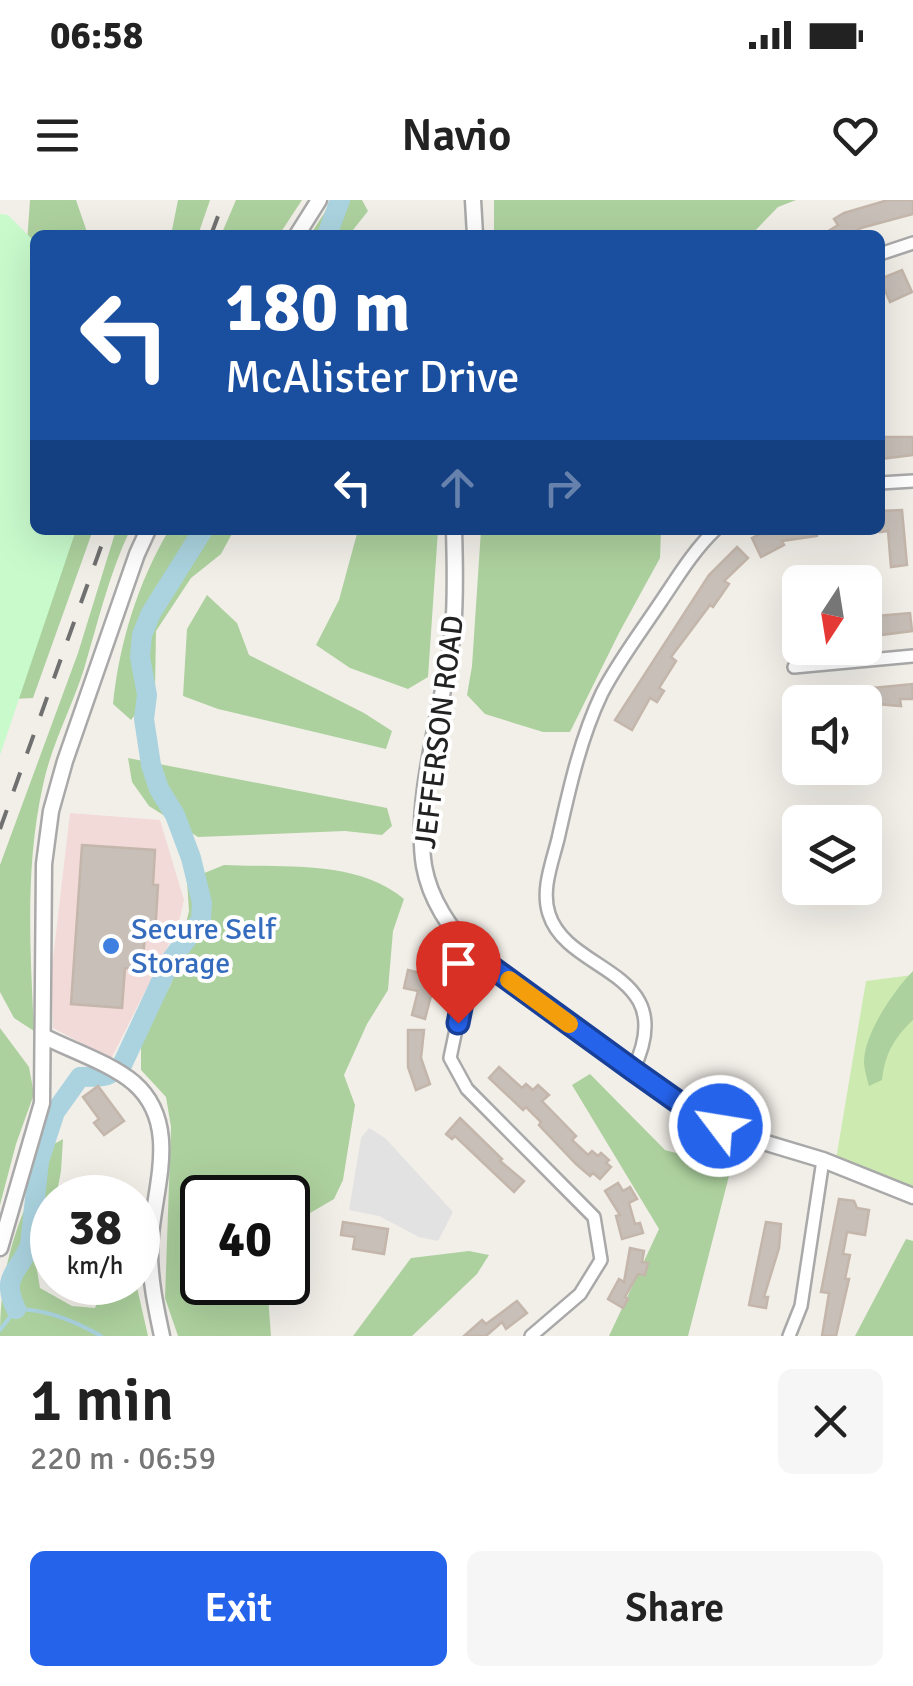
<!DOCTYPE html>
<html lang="en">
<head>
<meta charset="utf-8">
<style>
  body { margin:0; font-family:Signika,sans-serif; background:#f6f6f6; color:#222; height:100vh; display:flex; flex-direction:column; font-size:38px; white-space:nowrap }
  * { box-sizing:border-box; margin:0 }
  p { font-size:32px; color:#767676 }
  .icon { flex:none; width:55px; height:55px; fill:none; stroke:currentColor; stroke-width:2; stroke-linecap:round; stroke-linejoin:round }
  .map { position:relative; height:1136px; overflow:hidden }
  .details { display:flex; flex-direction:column; background:#fff; flex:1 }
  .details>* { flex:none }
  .hud { position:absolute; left:30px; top:30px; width:855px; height:305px; border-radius:15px; box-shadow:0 10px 40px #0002; background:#1a4fa0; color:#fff; overflow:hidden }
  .needle { width:65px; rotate:192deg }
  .tools { position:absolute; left:782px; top:365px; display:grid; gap:20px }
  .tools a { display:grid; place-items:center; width:100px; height:100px; border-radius:15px; background:#fff; box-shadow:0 10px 40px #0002; font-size:50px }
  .speed { position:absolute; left:30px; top:975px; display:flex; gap:20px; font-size:50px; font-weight:700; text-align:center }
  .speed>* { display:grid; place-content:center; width:130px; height:130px; border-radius:50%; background:#fff; box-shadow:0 10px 40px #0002; line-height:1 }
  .speed small { font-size:25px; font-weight:400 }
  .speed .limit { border:5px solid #111; border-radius:15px; background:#fff; color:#111 }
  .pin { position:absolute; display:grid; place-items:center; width:85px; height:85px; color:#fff; margin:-102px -42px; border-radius:50% 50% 50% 0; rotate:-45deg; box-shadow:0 0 10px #0007 }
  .pin .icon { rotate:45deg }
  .me { position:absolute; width:110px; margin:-55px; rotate:301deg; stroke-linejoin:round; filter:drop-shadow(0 0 8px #0008) }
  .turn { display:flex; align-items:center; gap:35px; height:210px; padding:0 30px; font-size:45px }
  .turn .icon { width:130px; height:130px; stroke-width:2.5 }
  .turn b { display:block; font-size:70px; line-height:85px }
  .lanes { display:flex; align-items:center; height:95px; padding:0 30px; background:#0003; justify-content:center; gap:50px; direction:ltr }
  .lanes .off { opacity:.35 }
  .round { display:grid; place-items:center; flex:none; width:105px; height:105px; border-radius:15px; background:#f6f6f6 }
  .summary { display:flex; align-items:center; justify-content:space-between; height:170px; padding:0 30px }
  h1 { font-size:60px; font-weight:600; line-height:75px }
  .action { display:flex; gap:20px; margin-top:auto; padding:20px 30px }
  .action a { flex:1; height:115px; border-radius:15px; background:#2563eb; color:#fff; font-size:40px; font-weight:600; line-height:115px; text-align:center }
  .action a+a { background:#f6f6f6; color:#222 }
  .status { display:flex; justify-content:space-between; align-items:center; height:70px; padding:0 50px; background:#fff; direction:ltr }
  .status svg { height:28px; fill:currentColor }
  header { display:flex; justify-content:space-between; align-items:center; height:130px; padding:0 30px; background:#fff; font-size:45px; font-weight:600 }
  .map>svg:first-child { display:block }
</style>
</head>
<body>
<div class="status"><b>06:58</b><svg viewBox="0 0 49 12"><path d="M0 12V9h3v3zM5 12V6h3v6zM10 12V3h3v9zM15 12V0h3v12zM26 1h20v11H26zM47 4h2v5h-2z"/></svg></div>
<header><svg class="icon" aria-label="menu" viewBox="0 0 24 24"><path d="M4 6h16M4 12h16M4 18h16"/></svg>Navio<svg class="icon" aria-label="heart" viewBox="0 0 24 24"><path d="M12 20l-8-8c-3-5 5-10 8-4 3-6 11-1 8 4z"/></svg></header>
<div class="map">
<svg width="913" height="1136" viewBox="0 0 913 1136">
  <rect width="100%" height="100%" fill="#f2efe9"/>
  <!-- commercial -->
  <polygon fill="#f2dad9" points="70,613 160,620 184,700 178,726 111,859 53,828 52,767"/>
  <!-- grass -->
  <polygon fill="#cdebb0" points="913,775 913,990 836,959 866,781"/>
  <!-- forest -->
  <g fill="#add19e">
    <polygon points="30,0 76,0 88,35 35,35 35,206 24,85"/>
    <polygon points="178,0 210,0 198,35 171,35"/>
    <polygon points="236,0 302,0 279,35 221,35"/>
    <polygon points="343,0 362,0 368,11 349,35 310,35 327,9"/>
    <polygon points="494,0 796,0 778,7 751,35 494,35"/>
    <polygon points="35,330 93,330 33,498 14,499 0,459"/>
    <path d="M116 330H130C109 374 98 422 84 469 72 507 51 546 43 585 25 666 30 748 34 831L14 818 0 792V665L78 453Z"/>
    <path d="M169 330H234L221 354 191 378 156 431 155 491 131 520 113 504C119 444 138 382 169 330Z"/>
    <polygon points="358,330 438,330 428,477 408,489 350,468 316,445 339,400"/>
    <polygon points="481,330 661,330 660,358 619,433 570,532 543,532 485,514 467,495 472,466"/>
    <polygon points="207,395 237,423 249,455 364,513 392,531 386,549 218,509 183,496 187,429"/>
    <polygon points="128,558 387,608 392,626 382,635 345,631 198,637 149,606 132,582"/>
    <path d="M224 665C283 668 356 659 404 699L393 731 388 790 367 824 344 875 355 905 343 980 334 999 288 1026V998H202V1082L267 1083 271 1136H178L165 1098 171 927 166 897 141 870V839L171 784 189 711 187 680Z"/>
    <path d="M913 771V820C894 838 885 854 882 880L869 886C867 878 864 869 864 862 864 834 894 790 913 771Z"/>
    <polygon points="0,828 29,867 34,894 16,944 0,1005"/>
    <polygon points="590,874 665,950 731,968 688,1136 609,1136 659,1029 572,885"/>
    <path d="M63 939 61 971 56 997 52 998 50 1025 36 1064 40 1088 72 1106 95 1108 104 1083H136L148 1136H0C0 1058 21 1013 54 944Z"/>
    <polygon points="906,1039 913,1041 913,1136 855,1136"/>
    <polygon points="469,1051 489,1055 477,1074 412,1136 353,1136 411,1058"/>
  </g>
  <!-- park -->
  <polygon fill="#c8facc" points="0,14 8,15 35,42 35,330 76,330 0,555"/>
  <!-- parking -->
  <polygon fill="#e2e2e2" points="369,928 385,938 453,1012 438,1041 419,1037 379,1016 349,1010 361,938"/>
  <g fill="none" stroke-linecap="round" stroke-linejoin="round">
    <!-- stream -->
    <path stroke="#aad3df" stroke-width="4" d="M0 1130 16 1109C46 1109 75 1121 101 1136"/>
    <!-- river -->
    <g stroke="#aad3df" stroke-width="20">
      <polyline points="327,35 340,0"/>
      <path d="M16 1109C0 1075 19 1073 30 1045L39 961 55 912 80 877C101 876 108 880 123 863L171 760 201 720 202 703 191 658 175 615 159 589 151 565 144 519 147 495 140 457 142 435 151 413 203 330"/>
    </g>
  </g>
  <!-- building -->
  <g fill="#c7bfb8" stroke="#c4b6ab" stroke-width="2.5">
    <polygon points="888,0 913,0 913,14 861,28 850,35 822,35 838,25 834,19 844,13"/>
    <polygon points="902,70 912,92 890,102 880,79"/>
    <polygon points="880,237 913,237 913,255 880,259"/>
    <polygon points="902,310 907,365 891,367 888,331 880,332 880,311"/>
    <polygon points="768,330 817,330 817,336 782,341 784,345 761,357 752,338"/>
    <polygon points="737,347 748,358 724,381 729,384 713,407 710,405 671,457 676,461 659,488 664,491 657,502 650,498 632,530 615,520 709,375"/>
    <polygon points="910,413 912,431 865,437 865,417"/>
    <polygon points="912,484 913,499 900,499 901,506 853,502 853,490"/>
    <polygon points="82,645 155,650 153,685 158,685 155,735 145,735 142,769 125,768 122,808 71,804"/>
    <polygon points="408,770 436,777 425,819 412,815 418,791 404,788"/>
    <polygon points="408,830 424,830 421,858 430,884 416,890 408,867"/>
    <polygon points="499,867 522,888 526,884 533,890 538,885 549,895 542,901 576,936 572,940 588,955 592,951 598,956 601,953 609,960 606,963 611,967 600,979 593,973 590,976 576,964 539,925 541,922 526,907 523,910 489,878"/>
    <polygon points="98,886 124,921 104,935 94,923 99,919 83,897"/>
    <polygon points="460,918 502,959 500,961 524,981 514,992 455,936 452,939 446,934"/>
    <polygon points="618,983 623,991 630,987 637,999 629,1003 635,1024 640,1023 643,1033 622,1039 616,1016 620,1015 605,991"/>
    <polygon points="839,999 854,1001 857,1008 869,1010 865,1035 847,1032 843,1054 850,1055 845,1079 849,1079 836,1136 822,1136 829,1093 821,1092"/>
    <polygon points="343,1022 388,1029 384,1054 353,1049 355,1037 341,1035"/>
    <polygon points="766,1022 781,1024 779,1048 764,1097 768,1097 766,1108 749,1105"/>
    <polygon points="630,1048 644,1051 642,1062 648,1063 645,1075 638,1074 625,1097 628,1099 623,1108 608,1099 619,1079 624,1082"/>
    <polygon points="517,1101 527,1113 506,1129 502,1122 486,1136 464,1136 482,1120 486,1124"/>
  </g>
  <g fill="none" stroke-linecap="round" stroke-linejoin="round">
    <!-- minor casing -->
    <g stroke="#a9a9a9" stroke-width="16">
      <g id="minor">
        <polyline points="880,54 913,43"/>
        <polyline points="880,283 913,281"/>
        <polyline points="794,467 913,456"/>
        <polyline points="472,753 450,858 467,889 594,1017 601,1060 580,1094 531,1136"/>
        <path d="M633 870C682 769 568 775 549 714 541 690 552 663 558 639 569 590 580 539 602 493 618 462 640 433 660 403 677 378 693 351 715 330"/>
        <polyline points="789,1136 801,1106 823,960"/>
      </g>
    </g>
    <!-- tertiary casing -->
    <g stroke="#a9a9a9" stroke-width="19">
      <g id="tertiary">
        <polyline points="473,0 475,35"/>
        <polyline points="297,35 319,0"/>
        <path d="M454 330C455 363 456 397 453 430 445 502 413 596 424 666 430 700 450 728 472 753L699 915 743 936 823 960 913 996"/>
        <path d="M45 837C73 851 110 863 134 883 184 927 150 996 150 1052 150 1080 156 1108 162 1136"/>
        <polyline points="0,1048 42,903 44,664 51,611 65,561 137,354 148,330"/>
      </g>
    </g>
    <!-- minor -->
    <use href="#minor" stroke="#fff" stroke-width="11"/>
    <!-- tertiary -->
    <use href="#tertiary" stroke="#fff" stroke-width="14"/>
    <!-- rail -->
    <g stroke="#707070" stroke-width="4" stroke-dasharray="20 20" stroke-linecap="butt">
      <polyline points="211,35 224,0"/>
      <polyline points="0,629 107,330"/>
    </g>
  </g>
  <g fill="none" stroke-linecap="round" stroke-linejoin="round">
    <!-- route casing -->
    <g stroke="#184099" stroke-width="25">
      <polyline id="route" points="458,823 472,753 633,870 698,916 720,926"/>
    </g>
    <!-- route -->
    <use href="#route" stroke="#2563eb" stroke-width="18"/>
    <!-- slow -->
    <polyline stroke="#f59e0b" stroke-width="18" points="509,780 569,824"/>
  </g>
  <!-- markers -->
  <circle fill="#3f7fe0" stroke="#fff" stroke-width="4" cx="111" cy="746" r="10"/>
  <g text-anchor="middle" stroke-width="8" stroke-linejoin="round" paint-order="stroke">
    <!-- street labels -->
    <g font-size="30" fill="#222" stroke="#fff">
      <text transform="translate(439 532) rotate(-83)" y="10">JEFFERSON ROAD</text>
    </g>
    <!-- shop labels -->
    <g font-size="30" fill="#366cbe" stroke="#fff" text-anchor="start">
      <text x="131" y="739">Secure Self<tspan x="131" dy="34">Storage</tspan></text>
    </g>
  </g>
</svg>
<div class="tools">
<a><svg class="needle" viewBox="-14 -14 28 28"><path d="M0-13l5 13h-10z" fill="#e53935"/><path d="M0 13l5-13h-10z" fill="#767676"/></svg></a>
<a><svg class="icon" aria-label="sound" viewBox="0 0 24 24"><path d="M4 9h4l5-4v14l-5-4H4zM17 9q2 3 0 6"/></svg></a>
<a><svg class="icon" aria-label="layers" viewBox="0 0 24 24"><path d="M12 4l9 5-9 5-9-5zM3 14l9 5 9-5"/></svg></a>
</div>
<div class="speed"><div>38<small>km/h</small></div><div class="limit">40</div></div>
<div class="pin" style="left:458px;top:823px;background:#d93025"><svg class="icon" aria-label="arrive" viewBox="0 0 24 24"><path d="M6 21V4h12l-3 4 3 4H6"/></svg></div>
<svg class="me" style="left:720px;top:926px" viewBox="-20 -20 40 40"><circle r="17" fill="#2563eb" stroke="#fff" stroke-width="3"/><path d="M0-11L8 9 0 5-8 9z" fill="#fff"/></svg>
<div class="hud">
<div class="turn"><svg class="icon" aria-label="left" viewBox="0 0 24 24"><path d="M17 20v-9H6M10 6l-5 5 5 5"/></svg><div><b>180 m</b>McAlister Drive</div></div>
<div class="lanes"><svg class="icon" aria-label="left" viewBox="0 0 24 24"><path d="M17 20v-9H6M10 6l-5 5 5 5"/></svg><svg class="icon off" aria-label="ahead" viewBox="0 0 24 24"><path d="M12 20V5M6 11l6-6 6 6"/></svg><svg class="icon off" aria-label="right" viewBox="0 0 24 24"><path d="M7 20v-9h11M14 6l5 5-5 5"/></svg></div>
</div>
</div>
<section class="details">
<div class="summary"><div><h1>1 min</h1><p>220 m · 06:59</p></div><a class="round"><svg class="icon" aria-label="close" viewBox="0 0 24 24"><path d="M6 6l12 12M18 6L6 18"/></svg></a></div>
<div class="action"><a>Exit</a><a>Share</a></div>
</section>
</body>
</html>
